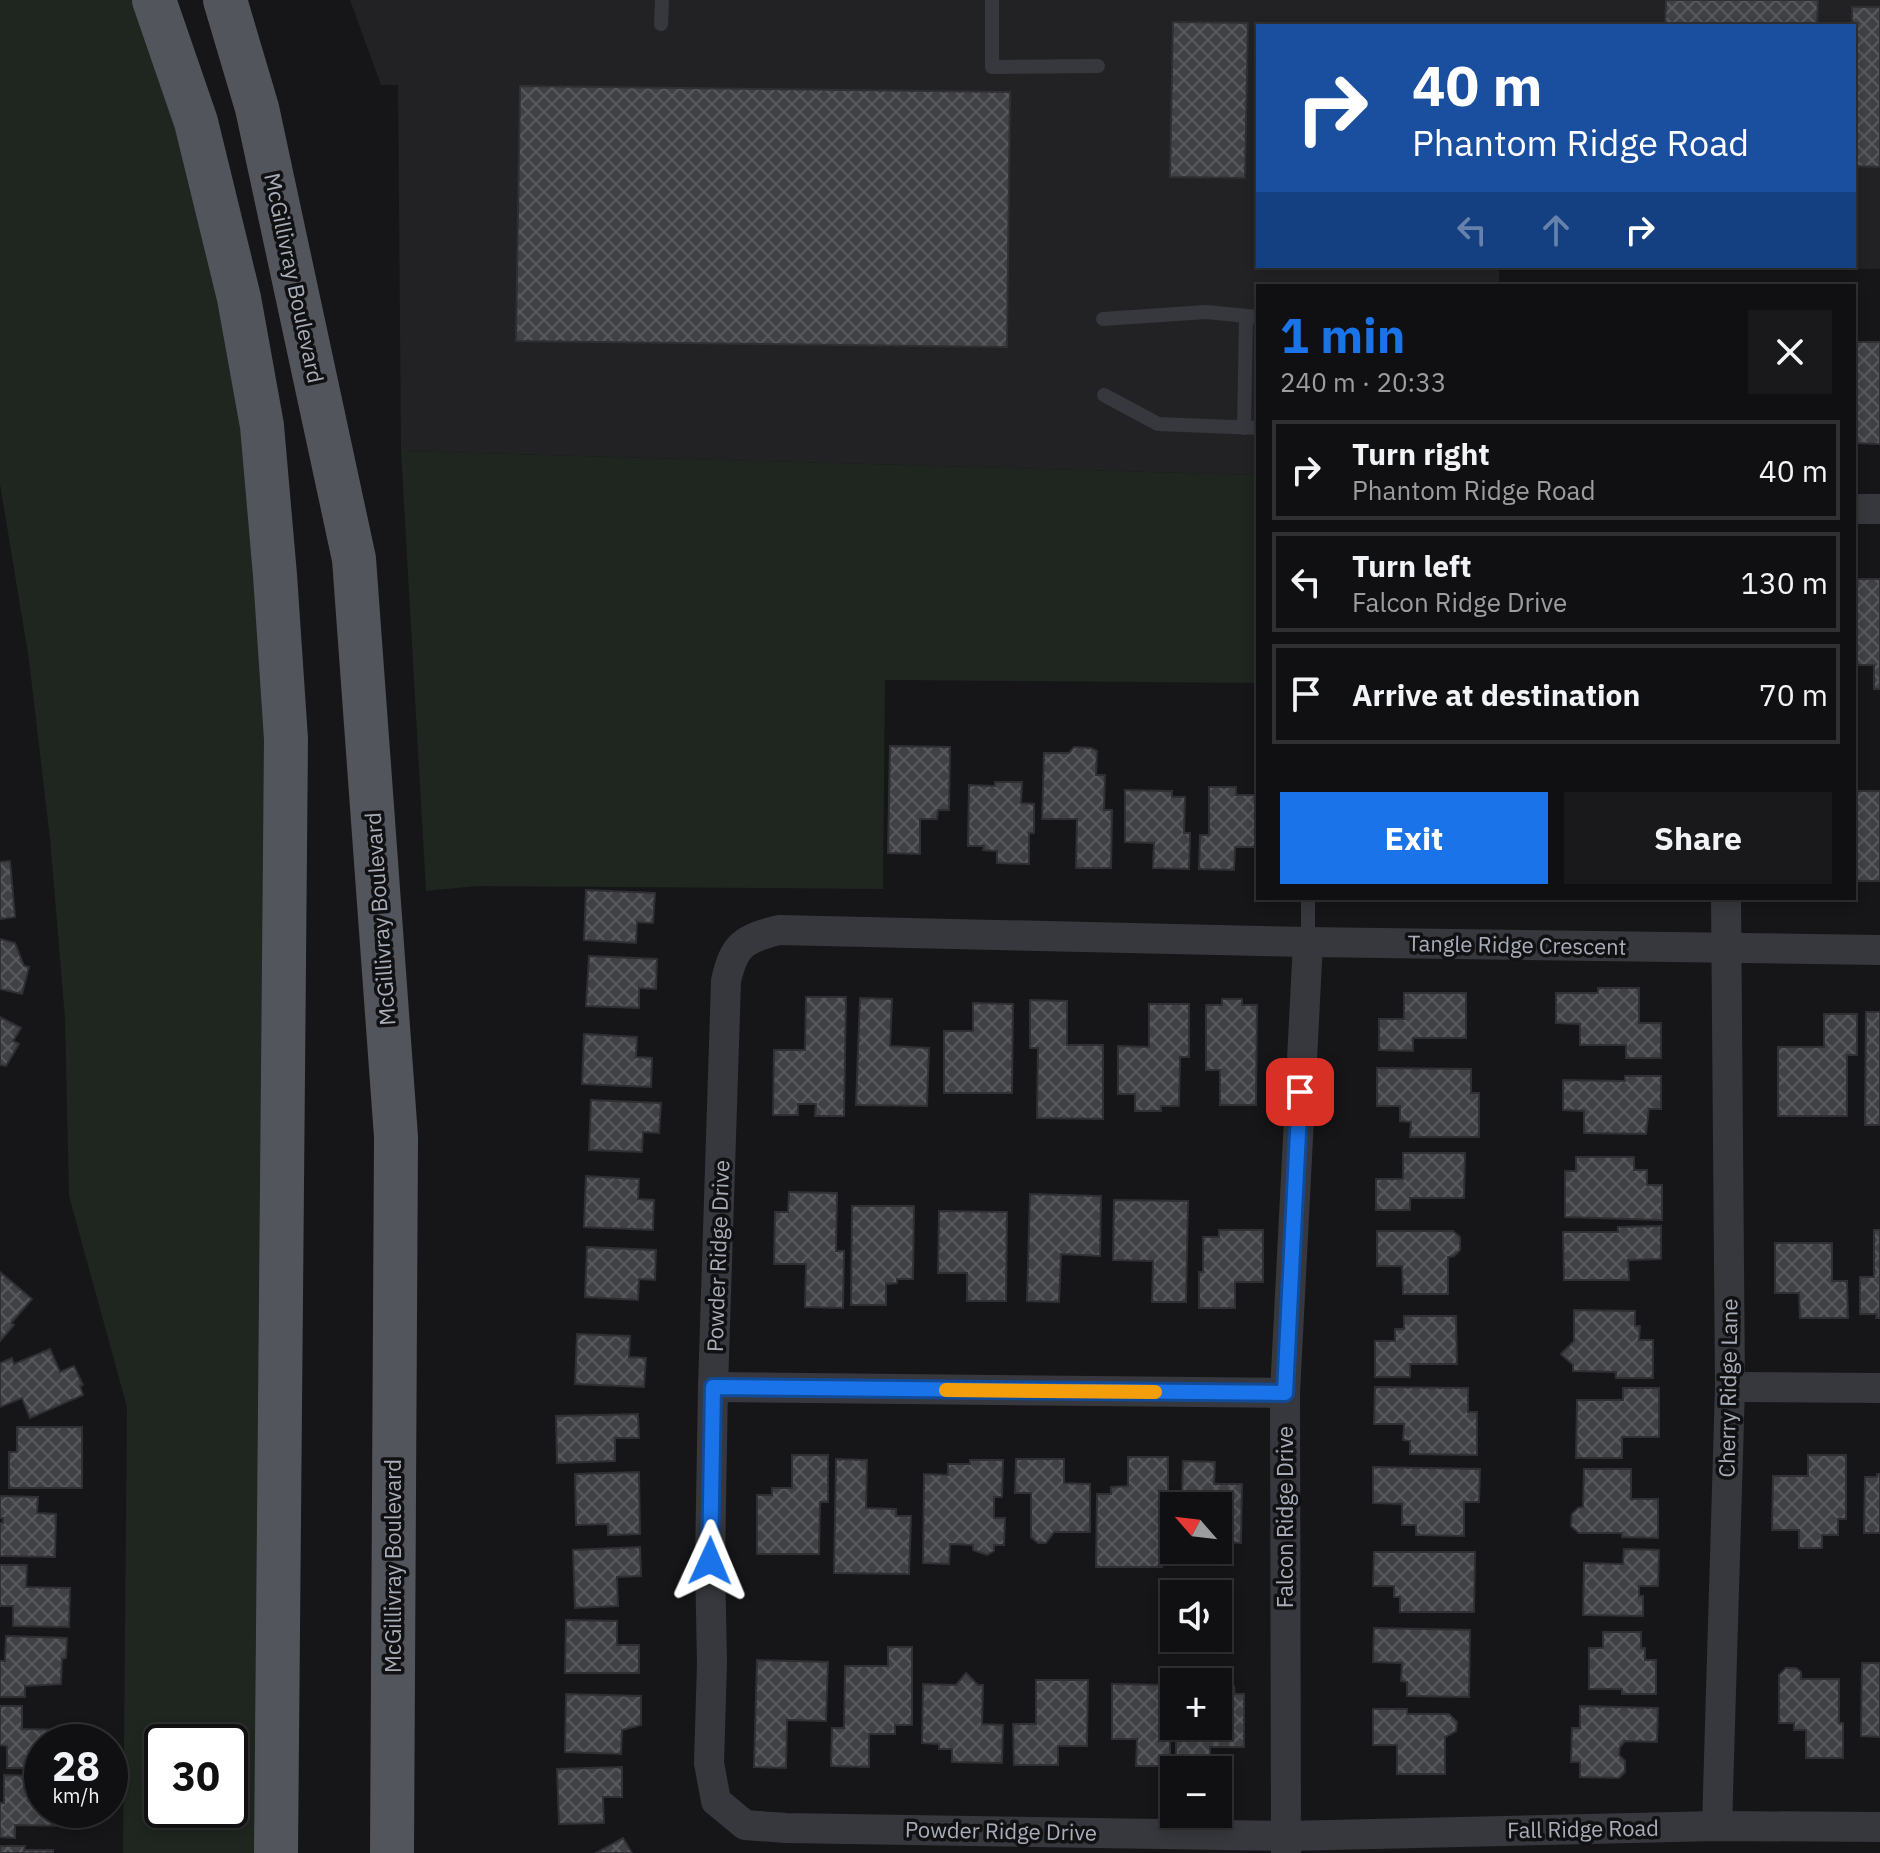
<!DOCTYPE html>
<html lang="en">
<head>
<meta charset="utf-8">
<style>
  body { margin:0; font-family:"IBM Plex Sans",sans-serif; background:#19191b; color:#f1f3f6; height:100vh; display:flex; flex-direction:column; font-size:30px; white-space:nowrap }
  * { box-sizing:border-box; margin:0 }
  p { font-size:26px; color:#9c9d9f }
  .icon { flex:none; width:44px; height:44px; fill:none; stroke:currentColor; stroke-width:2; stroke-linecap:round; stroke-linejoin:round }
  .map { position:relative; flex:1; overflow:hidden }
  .drawer { position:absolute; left:1256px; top:284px; width:600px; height:616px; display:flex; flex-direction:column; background:#101012; border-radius:0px; box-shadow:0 4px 12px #0003,0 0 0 2px #303032 }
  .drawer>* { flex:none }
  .top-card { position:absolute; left:1256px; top:24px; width:600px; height:244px; border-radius:0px; box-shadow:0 4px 12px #0003,0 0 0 2px #303032; background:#1a4fa0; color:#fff; overflow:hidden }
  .needle { width:52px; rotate:298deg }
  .tools { position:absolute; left:1160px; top:1492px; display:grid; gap:16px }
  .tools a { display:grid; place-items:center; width:72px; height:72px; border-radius:0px; background:#101012; box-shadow:0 4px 12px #0003,0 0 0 2px #303032; font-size:40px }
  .speed { position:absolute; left:24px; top:1724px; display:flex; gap:16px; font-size:40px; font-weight:700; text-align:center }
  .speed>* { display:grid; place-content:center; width:104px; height:104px; border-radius:50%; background:#101012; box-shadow:0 4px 12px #0003,0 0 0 2px #303032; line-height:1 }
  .speed small { font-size:20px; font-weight:400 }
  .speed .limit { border:4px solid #111; border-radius:12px; background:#fff; color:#111 }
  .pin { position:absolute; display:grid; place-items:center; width:68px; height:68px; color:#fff; margin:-34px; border-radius:16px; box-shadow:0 4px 12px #0006 }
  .me { position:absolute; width:88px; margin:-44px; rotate:1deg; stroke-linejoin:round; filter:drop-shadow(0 0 6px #0008) }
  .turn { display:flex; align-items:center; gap:28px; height:168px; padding:0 24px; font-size:36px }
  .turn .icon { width:104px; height:104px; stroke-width:2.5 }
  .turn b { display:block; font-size:56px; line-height:68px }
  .lanes { display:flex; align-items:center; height:76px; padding:0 24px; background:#0003; justify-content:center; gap:40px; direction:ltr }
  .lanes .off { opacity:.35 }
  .round { display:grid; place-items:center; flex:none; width:84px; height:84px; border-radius:0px; background:#19191b }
  .head { display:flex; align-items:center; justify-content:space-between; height:136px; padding:0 24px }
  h1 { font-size:48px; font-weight:700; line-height:60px; color:#1a73e8 }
  .button { display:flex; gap:16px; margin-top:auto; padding:16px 24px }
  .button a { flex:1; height:92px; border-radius:0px; background:#1a73e8; color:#fff; font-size:32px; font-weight:700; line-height:92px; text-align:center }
  .button a+a { background:#19191b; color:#f1f3f6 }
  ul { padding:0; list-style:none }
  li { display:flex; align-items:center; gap:24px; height:100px; margin:0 16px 12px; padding:0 8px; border:4px solid #303032; border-radius:0px }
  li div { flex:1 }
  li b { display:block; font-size:30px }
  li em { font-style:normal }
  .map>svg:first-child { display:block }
</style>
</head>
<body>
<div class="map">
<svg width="1880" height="1853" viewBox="0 0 1880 1853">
  <defs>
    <pattern id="building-cross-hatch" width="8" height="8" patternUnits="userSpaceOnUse" patternTransform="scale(2)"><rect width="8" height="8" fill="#404145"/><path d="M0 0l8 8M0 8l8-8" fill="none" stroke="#595a5e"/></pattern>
  </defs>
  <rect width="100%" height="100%" fill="#161618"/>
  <!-- built -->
  <path fill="#222225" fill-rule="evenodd" d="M350 0H1880V269L1499 266V286H1258V475L401 451 398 85H381ZM1258 26H1854V266H1258Z"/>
  <!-- grass -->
  <g fill="#1e261f" fill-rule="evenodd">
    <path d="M0 0H154L262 426 276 1853H123L127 1407 69 1196 65 1019 50 839 29 660 0 484ZM162 1742H230V1810H162Z"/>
    <polygon points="401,451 1258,475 1258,683 885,680 883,889 477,886 426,891"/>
  </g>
  <!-- building -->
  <g fill="url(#building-cross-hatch)" stroke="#303034" stroke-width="2">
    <polygon points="1666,0 1818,0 1817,26 1665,26"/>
    <polygon points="1852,7 1880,7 1880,167 1854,166"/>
    <polygon points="1173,22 1248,23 1245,178 1170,177"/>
    <polygon points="520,86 1010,92 1007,347 516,341"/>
    <polygon points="1854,342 1880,342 1880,444 1854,443"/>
    <polygon points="1855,579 1880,579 1880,689 1874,689 1874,665 1855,665"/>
    <polygon points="890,746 950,747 949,810 938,810 937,819 920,819 920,854 888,853"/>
    <polygon points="1074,747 1091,748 1097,751 1096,775 1105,775 1104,810 1112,810 1111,868 1076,868 1077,819 1042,819 1044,753 1069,753"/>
    <polygon points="995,782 1022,782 1021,803 1034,804 1034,833 1029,833 1029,864 997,863 997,851 983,850 984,846 968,846 969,785 995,786"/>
    <polygon points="1209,787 1236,787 1236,795 1258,795 1258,847 1235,847 1234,870 1199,869 1200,835 1209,835"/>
    <polygon points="1125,790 1172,791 1172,797 1185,797 1184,833 1190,833 1189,869 1153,868 1154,843 1125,842"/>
    <rect x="1854" y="791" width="26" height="90"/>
    <polygon points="10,861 15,917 0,919 0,862"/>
    <polygon points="586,890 655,893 653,923 637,922 636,943 584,940"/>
    <polygon points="0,939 15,943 24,966 29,967 22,994 0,989"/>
    <polygon points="589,956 657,959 656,989 639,988 639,1008 586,1006"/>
    <polygon points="1598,988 1639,988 1639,1023 1661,1023 1661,1058 1626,1058 1626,1045 1580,1045 1580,1024 1556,1023 1556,993 1598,993"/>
    <polygon points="1404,993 1466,993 1466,1038 1413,1038 1413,1051 1379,1050 1379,1019 1404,1019"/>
    <polygon points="806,997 846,997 844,1116 815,1116 816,1104 798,1104 798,1115 773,1115 774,1050 805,1050"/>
    <polygon points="860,998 892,999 890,1046 929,1048 927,1106 856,1105"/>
    <polygon points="1222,999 1242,999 1242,1005 1257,1005 1256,1105 1220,1105 1220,1070 1206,1070 1206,1005 1222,1005"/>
    <polygon points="1030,1000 1067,1001 1067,1045 1103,1045 1103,1119 1037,1118 1038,1048 1030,1048"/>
    <polygon points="973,1003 1013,1004 1012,1093 944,1093 944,1031 973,1031"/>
    <polygon points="1149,1004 1189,1004 1189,1057 1180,1057 1179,1106 1161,1106 1161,1111 1135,1111 1135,1094 1118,1094 1118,1046 1149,1047"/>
    <polygon points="1866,1012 1880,1012 1880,1125 1865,1125"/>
    <polygon points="1824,1014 1857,1014 1857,1055 1847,1055 1847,1116 1778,1116 1778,1047 1824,1047"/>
    <polygon points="0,1017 21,1028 13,1041 19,1044 6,1066 0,1065"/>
    <polygon points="584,1034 637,1037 636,1057 652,1058 651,1087 582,1084"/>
    <polygon points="1377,1068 1471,1069 1471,1093 1479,1093 1479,1137 1410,1137 1411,1122 1400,1121 1400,1106 1377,1106"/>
    <polygon points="1625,1076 1661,1076 1661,1109 1649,1109 1646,1134 1584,1133 1584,1111 1563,1110 1563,1080 1625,1081"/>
    <polygon points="591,1100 661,1103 659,1133 643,1132 642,1152 589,1150"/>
    <polygon points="1403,1153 1465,1153 1464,1198 1410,1198 1410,1210 1376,1210 1376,1179 1403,1179"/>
    <polygon points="1576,1157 1634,1157 1634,1170 1647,1170 1647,1185 1662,1185 1662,1220 1565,1217 1565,1171 1576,1171"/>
    <polygon points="586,1176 639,1179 638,1199 654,1200 653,1230 584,1227"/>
    <polygon points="789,1192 837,1193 836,1251 844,1251 843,1308 805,1307 806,1264 774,1264 775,1212 788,1212"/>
    <polygon points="1030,1194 1101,1196 1100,1256 1061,1254 1059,1302 1027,1301"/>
    <polygon points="1114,1200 1188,1201 1186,1302 1152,1302 1153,1261 1113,1260"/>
    <polygon points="852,1206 914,1206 913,1279 897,1279 897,1283 886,1284 886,1305 851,1305"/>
    <polygon points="939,1211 1007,1212 1006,1301 967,1301 967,1273 938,1273"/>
    <polygon points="1661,1226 1661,1259 1628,1260 1629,1280 1564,1280 1563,1232 1618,1232 1618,1227"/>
    <polygon points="1219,1230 1263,1230 1263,1282 1235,1282 1235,1308 1199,1308 1199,1272 1203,1272 1203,1237 1219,1237"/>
    <polygon points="1874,1230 1880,1230 1880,1318 1876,1318 1877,1314 1860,1314 1860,1277 1874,1277"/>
    <polygon points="1377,1231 1453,1231 1460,1237 1460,1250 1454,1256 1448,1257 1448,1294 1403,1294 1402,1266 1377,1266"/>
    <polygon points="1775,1243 1832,1243 1832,1281 1847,1281 1848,1318 1800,1318 1799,1293 1775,1293"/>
    <polygon points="587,1247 656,1250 655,1280 639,1279 638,1300 585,1297"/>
    <polygon points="0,1272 32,1299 11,1323 14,1325 0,1341"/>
    <polygon points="1574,1310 1635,1311 1635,1326 1640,1326 1639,1340 1653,1340 1653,1378 1616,1378 1616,1372 1573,1371 1573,1365 1561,1354 1574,1341"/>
    <polygon points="1404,1316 1456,1316 1457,1364 1410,1364 1410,1377 1375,1377 1375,1341 1395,1341 1395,1329 1404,1329"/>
    <polygon points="577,1334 630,1336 629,1357 646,1358 644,1387 575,1384"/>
    <polygon points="50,1349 60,1372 74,1366 83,1385 80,1386 83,1395 30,1418 22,1398 0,1407 0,1363 12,1358 14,1364"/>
    <polygon points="1375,1387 1468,1388 1468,1412 1477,1412 1477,1455 1410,1454 1410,1441 1403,1440 1404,1424 1374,1424"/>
    <polygon points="1623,1388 1659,1388 1659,1437 1622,1437 1622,1458 1576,1458 1577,1400 1623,1400"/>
    <polygon points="638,1414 639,1438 615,1438 615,1461 557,1463 556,1416"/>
    <polygon points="17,1427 82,1427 82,1488 9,1488 9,1452 17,1452"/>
    <polygon points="792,1455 828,1455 828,1502 820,1502 819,1554 757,1554 757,1495 772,1495 772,1488 792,1488"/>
    <polygon points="1808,1455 1846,1455 1846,1519 1838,1519 1838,1535 1822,1535 1822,1548 1799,1548 1799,1530 1772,1530 1773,1476 1808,1476"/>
    <polygon points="1128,1457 1168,1457 1168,1517 1162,1517 1162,1567 1096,1567 1097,1494 1111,1494 1111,1487 1128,1486"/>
    <polygon points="836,1459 867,1460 866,1508 896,1509 896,1516 911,1516 909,1574 834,1573"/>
    <polygon points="1016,1459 1064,1459 1064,1483 1090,1484 1090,1532 1054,1532 1046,1543 1038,1543 1031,1537 1031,1493 1015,1493"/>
    <polygon points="970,1460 1003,1460 1002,1497 994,1497 994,1518 1005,1518 1004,1545 994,1545 994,1551 987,1555 973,1550 973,1545 950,1544 949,1564 923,1563 924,1474 948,1475 948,1464 970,1464"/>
    <polygon points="1183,1461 1215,1462 1214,1484 1242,1484 1241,1543 1218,1542 1218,1506 1191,1506 1191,1494 1182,1494"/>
    <polygon points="1373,1467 1480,1469 1479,1502 1464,1502 1464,1536 1416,1535 1416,1525 1402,1525 1402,1504 1373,1503"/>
    <polygon points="1584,1469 1631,1469 1631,1499 1658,1499 1658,1538 1622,1537 1622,1533 1579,1533 1571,1526 1572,1514 1578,1508 1583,1507"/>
    <polygon points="639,1472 640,1534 608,1535 608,1524 576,1525 575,1474"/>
    <polygon points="1877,1474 1880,1474 1880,1533 1864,1533 1865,1477 1877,1477"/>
    <polygon points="0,1496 38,1497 37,1513 56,1514 55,1557 0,1556 0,1523 3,1523 3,1518 0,1518"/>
    <polygon points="640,1547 641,1576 617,1577 618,1606 575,1608 573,1550"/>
    <polygon points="1624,1549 1659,1550 1658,1586 1639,1586 1639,1596 1643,1596 1643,1616 1583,1615 1584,1563 1623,1564"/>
    <polygon points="1374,1552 1475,1552 1474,1612 1400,1612 1400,1597 1394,1597 1394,1586 1373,1586"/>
    <polygon points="0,1565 27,1565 26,1587 70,1588 69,1627 13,1626 13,1606 0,1606"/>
    <polygon points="566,1620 617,1621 617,1645 639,1645 639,1673 565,1673"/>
    <polygon points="1374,1628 1470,1630 1469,1697 1407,1696 1407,1682 1401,1681 1402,1663 1373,1662"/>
    <polygon points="1603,1632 1641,1632 1641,1648 1645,1648 1645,1660 1656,1660 1656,1694 1622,1694 1622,1689 1589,1689 1589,1648 1603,1648"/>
    <polygon points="6,1636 67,1638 66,1658 62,1659 61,1684 25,1686 25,1697 0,1697 0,1661 5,1661"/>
    <polygon points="888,1647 912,1647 912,1725 895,1725 895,1734 869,1734 869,1767 831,1766 832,1728 844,1728 845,1666 888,1666"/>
    <polygon points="757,1660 828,1662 826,1721 787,1720 786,1768 754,1767"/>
    <polygon points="1862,1663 1880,1663 1880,1737 1861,1736"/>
    <polygon points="1786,1668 1796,1668 1801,1672 1801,1679 1839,1679 1839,1723 1843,1723 1843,1758 1806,1758 1806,1730 1794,1730 1794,1723 1779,1723 1779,1675"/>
    <polygon points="966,1673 978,1685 983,1685 982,1724 1003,1725 1002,1763 952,1762 952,1749 939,1749 939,1744 922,1743 923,1684 956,1685"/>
    <polygon points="1036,1680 1088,1680 1087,1746 1058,1746 1058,1765 1014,1765 1013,1724 1036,1724"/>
    <polygon points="1112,1684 1164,1685 1163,1734 1170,1734 1170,1766 1136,1766 1137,1739 1112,1739"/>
    <polygon points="1218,1686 1234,1686 1235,1694 1244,1694 1244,1747 1210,1747 1210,1769 1176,1769 1176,1734 1189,1734 1189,1726 1218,1726"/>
    <polygon points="566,1694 641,1696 641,1725 622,1730 621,1754 565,1752"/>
    <polygon points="0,1706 22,1706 22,1729 66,1730 66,1742 42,1742 42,1768 7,1768 7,1746 0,1745"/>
    <polygon points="1580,1706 1658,1708 1657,1742 1625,1741 1620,1747 1619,1755 1625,1761 1625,1772 1619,1778 1580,1777 1580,1762 1571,1762 1572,1728 1580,1728"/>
    <polygon points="1373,1709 1407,1709 1407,1714 1449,1714 1457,1722 1456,1731 1445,1737 1445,1774 1397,1774 1397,1745 1373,1745"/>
    <polygon points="622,1767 622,1797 603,1797 604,1823 559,1824 557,1769"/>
    <polygon points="4,1775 42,1776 42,1810 66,1810 65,1826 15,1825 15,1838 0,1837 0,1803 4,1803"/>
    <polygon points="623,1838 632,1853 596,1853"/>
    <polygon points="0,1846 25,1846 24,1850 53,1850 53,1853 0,1853"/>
  </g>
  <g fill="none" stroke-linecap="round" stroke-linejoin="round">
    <!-- service -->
    <g stroke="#37383d" stroke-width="14">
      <polyline points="992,0 992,67 1098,66"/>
      <polyline points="661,24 662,0"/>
      <polyline points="1103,319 1206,312 1258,317"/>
      <polyline points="1104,395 1158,424 1258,428"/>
      <polyline points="1244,428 1246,316"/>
      <polyline points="1308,942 1308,898"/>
    </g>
    <!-- minor -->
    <g stroke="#37383d" stroke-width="30">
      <polyline points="1854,509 1880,509"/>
      <path d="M1880 950 1308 942 779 930C743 939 734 945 726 981L713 1387 710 1561 712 1663 709 1763 716 1801 745 1825 786 1828 1286 1836 1717 1826 1880 1827"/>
      <polyline points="713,1387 1285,1393"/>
      <polyline points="1730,1387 1880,1388"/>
      <polyline points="1717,1826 1730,1387 1726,898"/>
      <polyline points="1286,1853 1285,1393 1308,942"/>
    </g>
    <!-- primary -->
    <g stroke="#53555c" stroke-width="44">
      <polyline points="154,0 196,122 239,298 262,426 275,575 286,739 276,1853"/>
      <polyline points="225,0 257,108 354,559 396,1137 392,1853"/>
    </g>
  </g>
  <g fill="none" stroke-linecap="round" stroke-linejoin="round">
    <!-- route casing -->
    <g stroke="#114b97" stroke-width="20">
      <polyline id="route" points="710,1561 713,1387 1285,1393 1300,1092"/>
    </g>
    <!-- route -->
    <use href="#route" stroke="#1a73e8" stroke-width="14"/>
    <!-- slow -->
    <polyline stroke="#f59e0b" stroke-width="14" points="946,1390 1155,1392"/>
  </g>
  <g text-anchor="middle" stroke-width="7" stroke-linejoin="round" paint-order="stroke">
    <!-- street labels -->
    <g font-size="22" fill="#a8adb8" stroke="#111113">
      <text transform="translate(294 278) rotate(78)" y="8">McGillivray Boulevard</text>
      <text transform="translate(380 919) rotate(-94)" y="8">McGillivray Boulevard</text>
      <text transform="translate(1517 945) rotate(1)" y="8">Tangle Ridge Crescent</text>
      <text transform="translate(718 1256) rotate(-88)" y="8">Powder Ridge Drive</text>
      <text transform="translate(1728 1388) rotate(-89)" y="8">Cherry Ridge Lane</text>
      <text transform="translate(1285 1517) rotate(-90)" y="8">Falcon Ridge Drive</text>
      <text transform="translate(393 1566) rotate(-90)" y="8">McGillivray Boulevard</text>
      <text transform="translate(1583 1829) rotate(-1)" y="8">Fall Ridge Road</text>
      <text transform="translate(1001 1831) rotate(1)" y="8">Powder Ridge Drive</text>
    </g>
  </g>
</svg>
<div class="tools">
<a><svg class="needle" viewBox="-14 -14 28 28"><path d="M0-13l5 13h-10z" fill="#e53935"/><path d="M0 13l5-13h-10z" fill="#9c9d9f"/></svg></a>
<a><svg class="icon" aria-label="sound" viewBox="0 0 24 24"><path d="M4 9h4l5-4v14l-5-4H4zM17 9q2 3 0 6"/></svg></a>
<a>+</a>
<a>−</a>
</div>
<div class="speed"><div>28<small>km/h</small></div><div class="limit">30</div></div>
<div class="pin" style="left:1300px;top:1092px;background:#d93025"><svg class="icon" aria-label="arrive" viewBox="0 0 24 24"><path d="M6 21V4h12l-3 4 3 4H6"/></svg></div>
<svg class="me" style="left:710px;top:1561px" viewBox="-20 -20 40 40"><path d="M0-17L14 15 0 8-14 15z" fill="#1a73e8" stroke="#fff" stroke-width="4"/></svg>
<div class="top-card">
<div class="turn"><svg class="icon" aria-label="right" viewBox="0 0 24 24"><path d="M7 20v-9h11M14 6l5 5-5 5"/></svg><div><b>40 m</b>Phantom Ridge Road</div></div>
<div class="lanes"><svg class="icon off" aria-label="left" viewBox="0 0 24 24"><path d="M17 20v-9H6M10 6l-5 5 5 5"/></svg><svg class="icon off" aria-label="ahead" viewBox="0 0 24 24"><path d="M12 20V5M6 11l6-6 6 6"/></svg><svg class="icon" aria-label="right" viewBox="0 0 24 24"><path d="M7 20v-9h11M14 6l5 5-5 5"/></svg></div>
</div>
<section class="drawer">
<div class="head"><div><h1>1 min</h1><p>240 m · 20:33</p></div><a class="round"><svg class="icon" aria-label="close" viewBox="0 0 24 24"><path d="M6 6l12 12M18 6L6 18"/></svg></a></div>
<ul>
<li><svg class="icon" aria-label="right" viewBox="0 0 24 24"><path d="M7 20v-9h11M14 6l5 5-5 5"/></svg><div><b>Turn right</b><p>Phantom Ridge Road</p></div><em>40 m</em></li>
<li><svg class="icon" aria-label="left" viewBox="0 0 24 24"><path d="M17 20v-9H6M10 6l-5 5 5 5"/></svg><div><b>Turn left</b><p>Falcon Ridge Drive</p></div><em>130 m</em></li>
<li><svg class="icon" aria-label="arrive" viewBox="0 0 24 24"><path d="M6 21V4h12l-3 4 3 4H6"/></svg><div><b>Arrive at destination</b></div><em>70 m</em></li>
</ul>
<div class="button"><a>Exit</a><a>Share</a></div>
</section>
</div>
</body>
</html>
